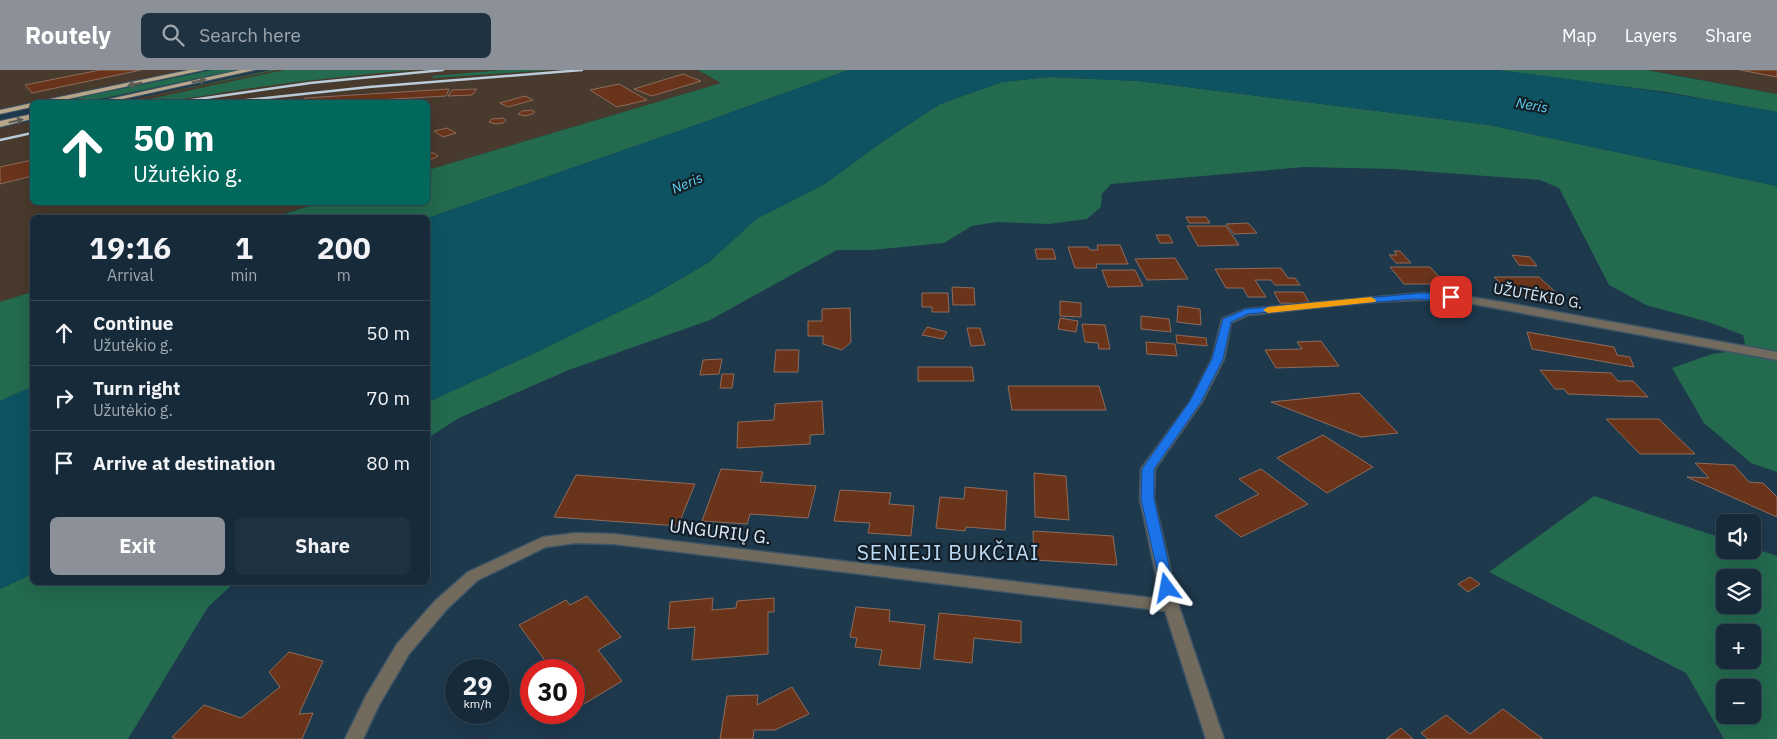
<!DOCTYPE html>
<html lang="en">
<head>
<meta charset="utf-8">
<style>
  body { margin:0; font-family:"IBM Plex Sans",sans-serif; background:#1f3241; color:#f1f3f6; height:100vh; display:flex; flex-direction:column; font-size:19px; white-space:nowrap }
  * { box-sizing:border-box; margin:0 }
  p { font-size:16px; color:#9ea7ae }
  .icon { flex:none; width:28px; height:28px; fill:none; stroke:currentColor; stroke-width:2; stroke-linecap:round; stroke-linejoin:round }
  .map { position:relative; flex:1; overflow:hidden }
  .drawer { position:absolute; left:30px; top:145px; width:400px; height:370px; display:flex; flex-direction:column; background:#162a39; border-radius:8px; box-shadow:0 5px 20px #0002,0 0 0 1px #354653 }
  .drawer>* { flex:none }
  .top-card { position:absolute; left:30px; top:30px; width:400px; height:105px; border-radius:8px; box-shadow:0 5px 20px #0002,0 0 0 1px #354653; background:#00695c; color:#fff; overflow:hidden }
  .tools { position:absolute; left:1716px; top:444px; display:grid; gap:10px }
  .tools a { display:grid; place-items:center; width:45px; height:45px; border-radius:8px; background:#162a39; box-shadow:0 5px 20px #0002,0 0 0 1px #354653; font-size:25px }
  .speed { position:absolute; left:445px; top:589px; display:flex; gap:10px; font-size:25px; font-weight:700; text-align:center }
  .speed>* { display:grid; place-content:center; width:65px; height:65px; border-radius:50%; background:#162a39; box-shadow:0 5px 20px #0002,0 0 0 1px #354653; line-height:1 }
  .speed small { font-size:12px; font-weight:400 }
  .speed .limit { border:8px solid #d22; background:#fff; color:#111 }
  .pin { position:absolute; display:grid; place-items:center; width:42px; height:42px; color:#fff; margin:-21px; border-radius:10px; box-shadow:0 2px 8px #0006 }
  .me { position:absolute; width:55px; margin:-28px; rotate:347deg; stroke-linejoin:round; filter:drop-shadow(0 0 4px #0008) }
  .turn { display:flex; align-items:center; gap:18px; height:105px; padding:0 20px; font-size:22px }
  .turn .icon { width:65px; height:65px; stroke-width:2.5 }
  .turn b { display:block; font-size:35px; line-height:42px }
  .eta { display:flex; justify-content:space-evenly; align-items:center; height:85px; text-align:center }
  .eta b { font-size:30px; font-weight:800; line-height:35px }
  .action { display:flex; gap:10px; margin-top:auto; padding:10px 20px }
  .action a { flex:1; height:58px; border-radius:8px; background:#8c9099; color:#fff; font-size:20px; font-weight:800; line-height:58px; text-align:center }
  .action a+a { background:#1f3241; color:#f1f3f6 }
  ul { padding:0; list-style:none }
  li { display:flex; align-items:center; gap:15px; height:65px; padding:0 20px; border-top:1px solid #354653 }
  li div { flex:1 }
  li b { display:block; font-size:19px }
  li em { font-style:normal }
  header { display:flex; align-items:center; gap:30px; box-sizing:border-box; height:70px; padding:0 25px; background:#8c9099; color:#fff }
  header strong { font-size:24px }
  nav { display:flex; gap:28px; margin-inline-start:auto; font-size:18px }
  .search { width:350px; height:45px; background:#1f3241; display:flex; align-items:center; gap:12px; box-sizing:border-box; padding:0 18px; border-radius:8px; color:#9ea7ae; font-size:19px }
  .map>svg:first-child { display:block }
</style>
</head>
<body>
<header>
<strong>Routely</strong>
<div class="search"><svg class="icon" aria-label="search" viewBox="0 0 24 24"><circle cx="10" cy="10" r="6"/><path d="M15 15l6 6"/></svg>Search here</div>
<nav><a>Map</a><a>Layers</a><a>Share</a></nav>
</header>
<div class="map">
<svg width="1777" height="669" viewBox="0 0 1777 669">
  <rect width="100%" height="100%" fill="#1e384c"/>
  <!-- industrial -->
  <g fill="#483a2c">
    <polygon points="0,0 191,0 0,39"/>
    <polygon points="269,0 698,0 722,13 428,100 428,32 119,32"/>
    <polygon points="1646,0 1777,0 1777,24 1670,4"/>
    <polygon points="32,51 32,132 319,133 271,147 32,148 32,222 0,232 0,58"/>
  </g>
  <!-- green -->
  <g fill="#236a4f" fill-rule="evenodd">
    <polygon points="212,0 237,0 86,32 58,32"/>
    <polygon points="271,0 277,0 121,32"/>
    <path d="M284 0H415C356 5 298 11 239 20 204 25 172 33 136 32Z"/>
    <polygon points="503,0 551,0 434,8 431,6"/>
    <polygon points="698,0 849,0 699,54 428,148 271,148 319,133 428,132 428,100 721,13"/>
    <polygon points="1496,0 1646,0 1777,24 1777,42 1666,22"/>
    <polygon points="1049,7 1139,11 1489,55 1777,116 1777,402 1751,393 1704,353 1672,298 1712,284 1746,279 1743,265 1708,252 1646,235 1609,215 1559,118 1540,110 1392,99 1305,97 1111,114 1102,124 1101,137 1087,149 1049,154 997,152 972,156 944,173 872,180 837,180 710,250 569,300 459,348 428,368 428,332 539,281 653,225 709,192 756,149 823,115 885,70 940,34 1002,12"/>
    <polygon points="32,222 32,317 0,331 0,232"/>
    <path d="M1594 426 1725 469V480H1752L1753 478 1777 486V669H1724L1686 603 1489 502ZM1725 508H1752V535H1725ZM1725 562H1752V590H1725ZM1725 618H1752V645H1725Z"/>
    <polygon points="32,504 32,512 234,513 208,537 128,669 0,669 0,519"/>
  </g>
  <!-- water -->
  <g fill="#0d5362">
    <path d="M849 0H1496C1590 11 1684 25 1777 42V116L1489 55 1139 11 1049 7 1002 12 940 34 885 70 823 115 756 149 709 192 653 225 539 281 428 332V148L699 54Z"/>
    <polygon points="32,317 32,504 0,519 0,331"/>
  </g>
  <!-- building -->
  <g fill="#6a341b" stroke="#8d6c5d">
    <polygon points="100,0 141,0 32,23 25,15"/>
    <polygon points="1740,0 1777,0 1777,7"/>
    <polygon points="683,4 701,11 652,26 634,19"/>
    <polygon points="619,14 647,30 617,37 590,20"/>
    <polygon points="449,19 446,26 341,32 301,32 305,28"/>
    <polygon points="477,19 472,25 448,26 452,20"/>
    <polygon points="525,26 533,30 508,37 500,33"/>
    <polygon points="532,40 535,42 532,44 525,46 518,44 522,41"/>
    <polygon points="503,48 506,50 503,53 496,54 489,52 492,49"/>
    <polygon points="447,58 456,63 443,67 434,61"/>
    <polygon points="428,83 434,83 438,86 428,91"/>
    <polygon points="32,90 32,106 0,114 0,97"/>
    <polygon points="1186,147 1206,147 1210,153 1189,153"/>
    <polygon points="1248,153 1257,163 1234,164 1226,154"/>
    <polygon points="1187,156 1226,156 1239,175 1198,176"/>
    <polygon points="1156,165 1169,165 1173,173 1160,173"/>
    <polygon points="1097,175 1120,175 1128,194 1096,194 1097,198 1075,198 1068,177 1088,177 1090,180 1098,180"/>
    <polygon points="1035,179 1053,179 1056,189 1037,189"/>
    <polygon points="1394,181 1400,181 1411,193 1396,193 1389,185 1397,185"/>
    <polygon points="1512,185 1530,187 1537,196 1519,195"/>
    <polygon points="1175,188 1188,209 1147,210 1135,189"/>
    <polygon points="1390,197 1430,197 1446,214 1404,214"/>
    <polygon points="1281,198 1288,208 1295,208 1300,215 1275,215 1271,210 1255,210 1266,227 1248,227 1243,218 1226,218 1215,199"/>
    <polygon points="1102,200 1135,200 1143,216 1108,217"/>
    <polygon points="1494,207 1539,207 1563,229 1546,229 1542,226 1513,226"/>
    <polygon points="952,217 974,218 975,235 953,235"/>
    <polygon points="1274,222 1303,222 1310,234 1280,233"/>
    <polygon points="922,223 948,223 949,242 932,242 932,237 922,237"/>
    <polygon points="1060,231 1081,233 1081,247 1060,246"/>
    <polygon points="1178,236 1200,239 1201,255 1177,252"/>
    <polygon points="850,238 851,272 842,280 823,274 823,266 808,266 808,251 822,251 822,239"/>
    <polygon points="1141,246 1169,249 1171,262 1141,259"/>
    <polygon points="1060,248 1078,251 1076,262 1058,259"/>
    <polygon points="1082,254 1105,255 1110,279 1099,279 1098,273 1085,272"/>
    <polygon points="927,257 947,262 943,269 922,265"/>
    <polygon points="967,258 980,258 985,275 971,276"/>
    <polygon points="1527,262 1614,277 1617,285 1630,287 1634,297 1532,279"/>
    <polygon points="1176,265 1206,268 1207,276 1177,273"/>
    <polygon points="1321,271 1339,296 1276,298 1265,280 1302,279 1297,272"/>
    <polygon points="1146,272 1175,274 1177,286 1147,284"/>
    <polygon points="776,280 799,280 798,302 774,302"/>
    <polygon points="722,289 719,304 700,305 703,290"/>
    <polygon points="918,297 972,297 974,311 918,311"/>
    <polygon points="1540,300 1611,303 1618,311 1633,311 1648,327 1568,324 1564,319 1555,319"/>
    <polygon points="722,304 734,304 732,318 720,318"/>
    <polygon points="1008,316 1099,316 1106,340 1012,340"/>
    <polygon points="1359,323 1398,363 1361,367 1271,332"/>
    <polygon points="822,331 824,364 810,365 810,374 737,378 738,352 774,350 775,334"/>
    <polygon points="1606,349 1659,349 1695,384 1640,384"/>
    <polygon points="1323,365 1373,397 1327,423 1277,388"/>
    <polygon points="1695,393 1734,395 1749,412 1763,413 1777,427 1777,447 1687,407 1709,408"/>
    <polygon points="721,399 763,402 760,412 816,416 808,448 750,444 747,454 702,451"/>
    <polygon points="1261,399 1308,434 1241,467 1215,446 1259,424 1239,409"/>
    <polygon points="1034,403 1066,406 1069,450 1035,447"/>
    <polygon points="576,405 695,414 678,456 554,447"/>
    <polygon points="965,417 1007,421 1005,460 966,457 965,461 936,458 940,427 964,429"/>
    <polygon points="840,420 891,423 889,434 914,436 911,466 868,463 870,453 834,451"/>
    <polygon points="1033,461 1113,466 1117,495 1034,490"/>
    <polygon points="1470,507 1480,514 1468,522 1458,514"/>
    <polygon points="587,526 621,567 598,580 622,611 579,637 574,630 574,600 552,600 519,555 566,530 570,535"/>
    <polygon points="713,528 712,540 736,538 737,531 774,528 774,542 768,542 768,584 692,590 695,557 668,559 670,532"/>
    <polygon points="856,537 890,540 889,551 925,555 920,599 879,595 882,580 855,577 857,568 850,567"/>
    <polygon points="939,543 1021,551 1021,573 974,568 972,593 934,589"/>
    <polygon points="289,582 323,591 299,644 313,643 302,669 177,669 172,667 204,635 241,648 280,617 269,602"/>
    <polygon points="792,617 809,644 775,660 754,660 753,669 720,669 727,626 758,625 757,635"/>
    <polygon points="1503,639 1543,669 1428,669 1421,663 1446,645 1470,664"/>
    <polygon points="1401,658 1413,669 1386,669"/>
  </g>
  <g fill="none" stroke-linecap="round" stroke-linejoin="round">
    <!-- minor casing -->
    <g stroke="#3c5467" stroke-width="3">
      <path id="minor" d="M1422 223 1451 224 1502 232 1777 282V290L1451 230C1383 228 1315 238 1248 245L1231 253 1224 289 1202 332 1155 399 1154 429 1179 536 1224 669H1206L1165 541 614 474 576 473 546 477 478 510 447 539 409 584 379 635 363 669H345L366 626 397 574 435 531 468 502 543 467 576 463 614 464 1161 529 1140 429 1141 399 1190 332 1212 289 1222 249 1246 239Z"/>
    </g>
    <!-- trunk casing -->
    <g stroke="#3c5467" stroke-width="2">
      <g id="trunk">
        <polygon points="189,0 204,0 54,32 41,32 45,30"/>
        <polygon points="240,0 255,0 109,32 96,32"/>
        <polygon points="32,33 32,37 0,44 0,40"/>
        <polygon points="32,44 32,49 0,57 0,51"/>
      </g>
    </g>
    <!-- minor -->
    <use href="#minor" fill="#716a5d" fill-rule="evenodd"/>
    <!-- trunk -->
    <use href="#trunk" fill="#b8a78a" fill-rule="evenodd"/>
    <!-- rail -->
    <g stroke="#bbccda" stroke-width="2.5">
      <polyline points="178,32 310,13 443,0"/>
      <polyline points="229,32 369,17 582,0"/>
      <polyline points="0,70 32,63"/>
    </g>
  </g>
  <!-- one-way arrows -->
  <defs><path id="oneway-solid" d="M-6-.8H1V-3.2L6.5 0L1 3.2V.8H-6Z" transform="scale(1.25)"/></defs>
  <g fill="#5d5c54">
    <use href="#oneway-solid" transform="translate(199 11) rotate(-12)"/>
    <use href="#oneway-solid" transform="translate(135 14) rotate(168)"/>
    <use href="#oneway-solid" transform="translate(16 51) rotate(-12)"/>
  </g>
  <!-- route -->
  <path fill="#1a73e8" stroke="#114b97" d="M1422 223 1451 224 1456 227C1449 233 1424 229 1414 229 1359 233 1304 239 1248 244L1231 252 1223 289 1201 332 1154 399V429L1174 518 1172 522 1167 524 1162 522 1141 429 1142 399 1190 331 1212 289 1223 249 1246 239Z"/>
  <!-- slow -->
  <polygon fill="#f59e0b" points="1371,227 1376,230 1375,232 1268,243 1263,240 1268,237"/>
  <g text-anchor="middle" stroke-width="4.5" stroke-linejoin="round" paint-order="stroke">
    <!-- far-water labels -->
    <g font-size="14" font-style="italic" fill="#5bd5f4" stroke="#131e27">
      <text transform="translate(1532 35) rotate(10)" y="5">Neris</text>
      <text transform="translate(687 113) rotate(-24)" y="5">Neris</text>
    </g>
    <!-- street labels -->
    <g font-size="15" fill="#dae9f6" stroke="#131e27">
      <text transform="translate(1538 226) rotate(10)" y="5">UŽUTĖKIO G.</text>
    </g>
    <!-- near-street labels -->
    <g font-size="18" fill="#dae9f6" stroke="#131e27">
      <text transform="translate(720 462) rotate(7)" y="6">UNGURIŲ G.</text>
    </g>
    <!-- near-quarter labels -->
    <g font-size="21" letter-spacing="1" fill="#bedcf6" stroke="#131e27">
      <text x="948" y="490">SENIEJI BUKČIAI</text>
    </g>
  </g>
</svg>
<div class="tools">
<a><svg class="icon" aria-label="sound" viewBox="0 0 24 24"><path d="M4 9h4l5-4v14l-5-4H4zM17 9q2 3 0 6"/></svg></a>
<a><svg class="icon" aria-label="layers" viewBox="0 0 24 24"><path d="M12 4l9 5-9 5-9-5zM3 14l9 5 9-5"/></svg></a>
<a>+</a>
<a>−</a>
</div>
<div class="speed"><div>29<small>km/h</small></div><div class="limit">30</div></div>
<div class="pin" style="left:1451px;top:227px;background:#d93025"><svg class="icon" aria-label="arrive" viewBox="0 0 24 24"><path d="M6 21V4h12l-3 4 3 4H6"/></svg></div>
<svg class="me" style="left:1167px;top:518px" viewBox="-20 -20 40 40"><path d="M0-17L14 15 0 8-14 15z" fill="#1a73e8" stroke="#fff" stroke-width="4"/></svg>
<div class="top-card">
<div class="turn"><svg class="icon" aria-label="ahead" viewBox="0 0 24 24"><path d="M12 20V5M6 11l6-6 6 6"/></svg><div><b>50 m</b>Užutėkio g.</div></div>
</div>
<section class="drawer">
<div class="eta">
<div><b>19:16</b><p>Arrival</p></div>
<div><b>1</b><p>min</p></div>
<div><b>200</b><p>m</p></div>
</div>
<ul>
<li><svg class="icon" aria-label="ahead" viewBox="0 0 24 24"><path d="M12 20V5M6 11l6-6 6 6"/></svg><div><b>Continue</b><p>Užutėkio g.</p></div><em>50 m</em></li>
<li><svg class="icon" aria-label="right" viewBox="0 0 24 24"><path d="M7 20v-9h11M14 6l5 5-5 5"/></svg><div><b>Turn right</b><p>Užutėkio g.</p></div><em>70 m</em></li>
<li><svg class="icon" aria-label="arrive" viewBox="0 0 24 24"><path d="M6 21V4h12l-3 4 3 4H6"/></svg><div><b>Arrive at destination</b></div><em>80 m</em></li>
</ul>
<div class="action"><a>Exit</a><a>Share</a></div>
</section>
</div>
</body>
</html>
